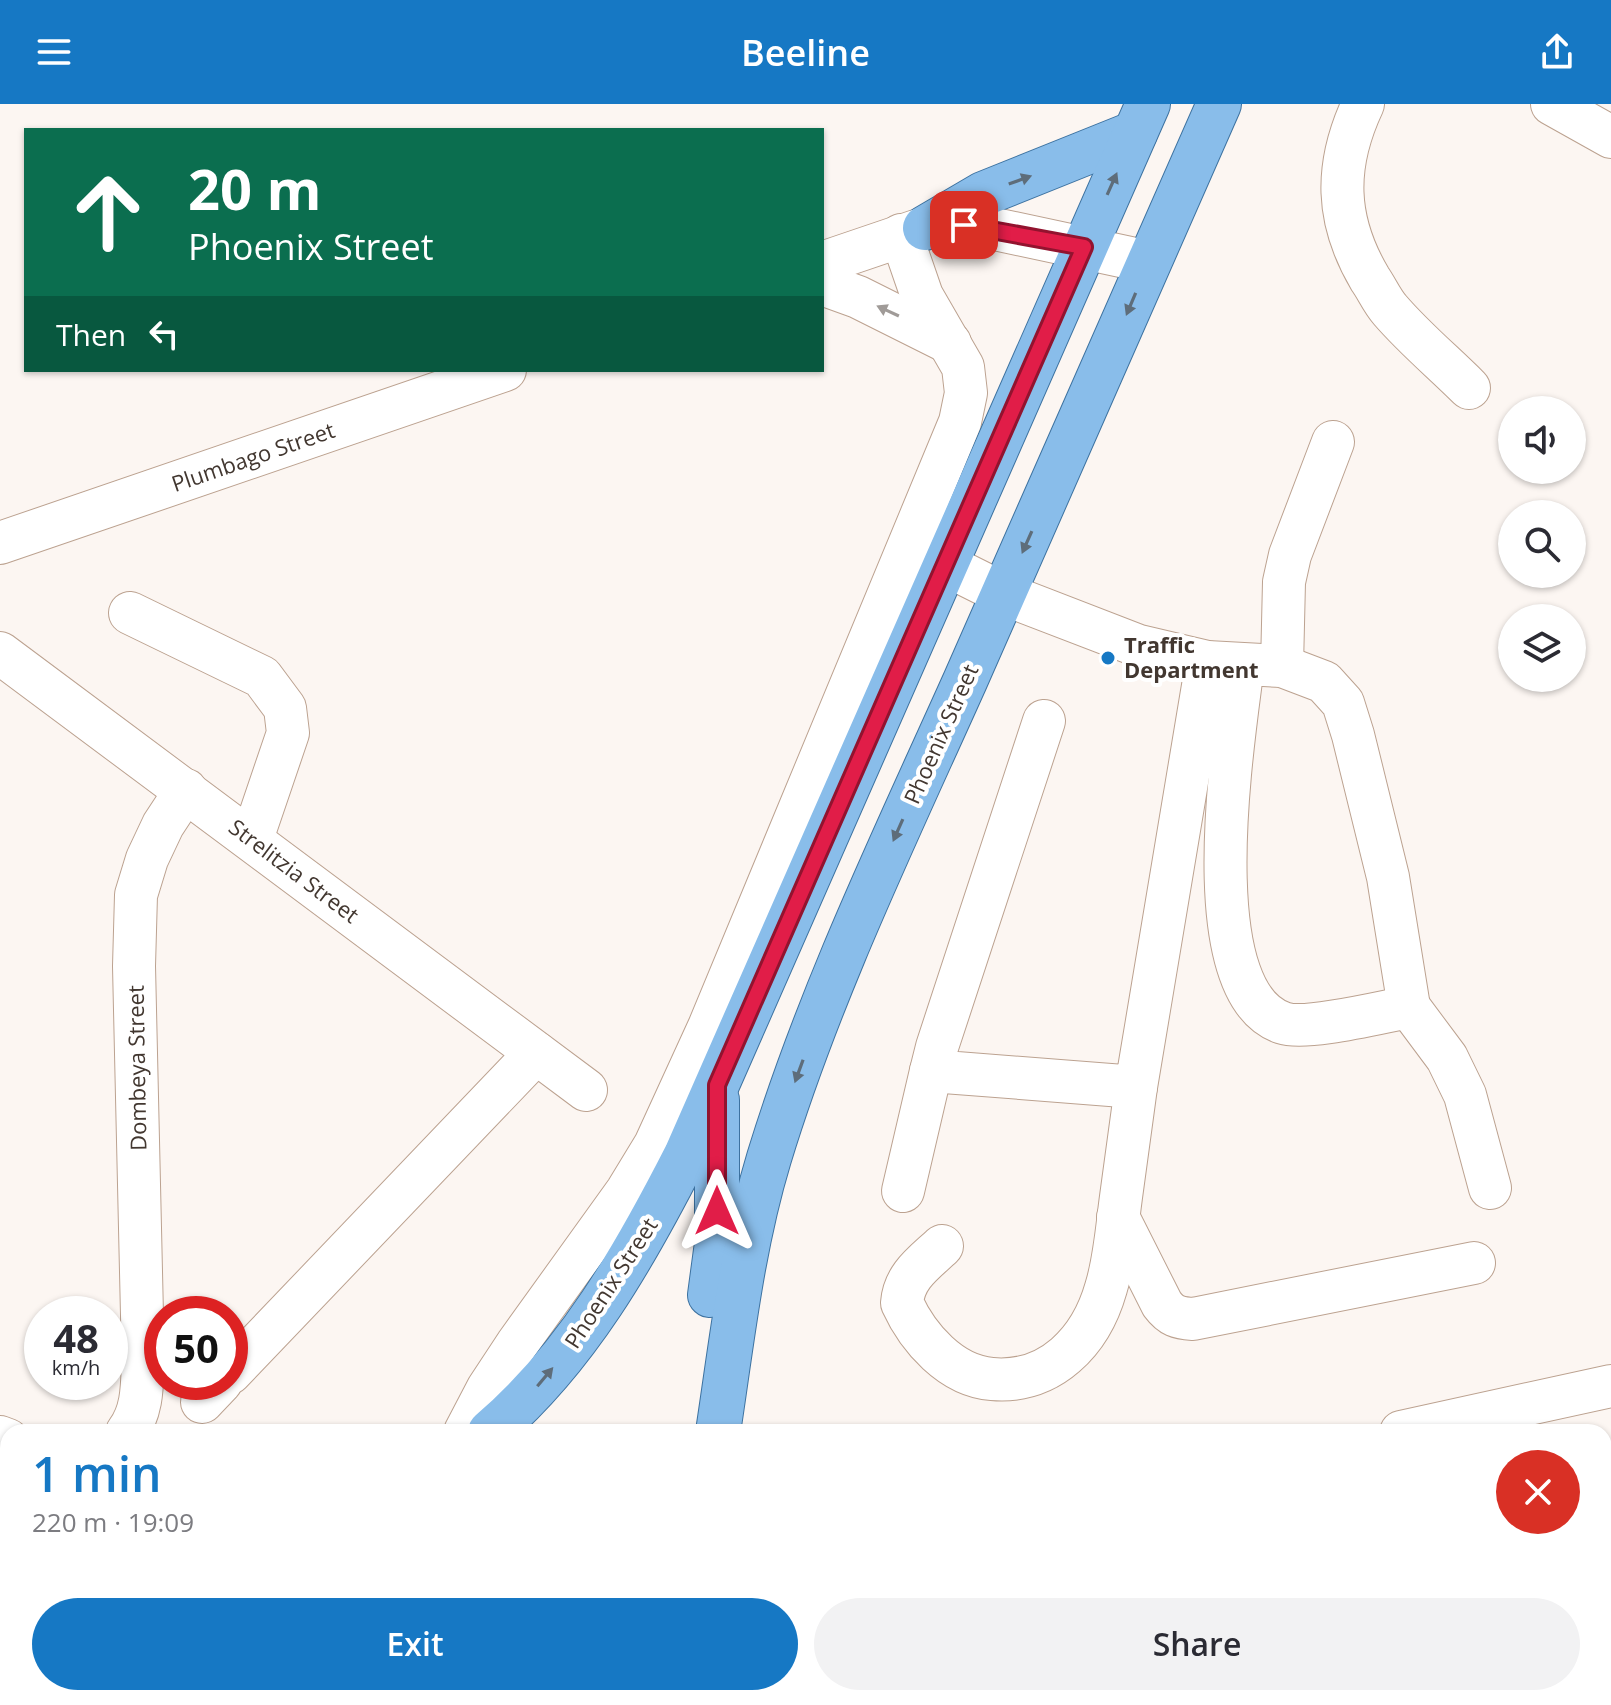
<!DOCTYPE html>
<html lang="en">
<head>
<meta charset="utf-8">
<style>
  body { margin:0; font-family:"Open Sans",sans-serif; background:#f2f2f3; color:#2b2b33; height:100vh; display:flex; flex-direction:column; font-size:30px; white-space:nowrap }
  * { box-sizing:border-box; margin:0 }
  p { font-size:26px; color:#7c7c81 }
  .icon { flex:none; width:44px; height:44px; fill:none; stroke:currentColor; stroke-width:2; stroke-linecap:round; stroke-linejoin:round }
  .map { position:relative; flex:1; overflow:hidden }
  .side { position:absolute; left:0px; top:1320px; width:1612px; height:282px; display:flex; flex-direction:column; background:#fff; border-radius:24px 24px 0 0; box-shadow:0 2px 6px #0004 }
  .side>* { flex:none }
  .top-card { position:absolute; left:24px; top:24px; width:800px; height:244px; border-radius:0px; box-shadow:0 2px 6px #0004; background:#0b6e4f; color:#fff; overflow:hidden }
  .tools { position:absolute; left:1498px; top:292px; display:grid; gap:16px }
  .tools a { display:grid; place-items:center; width:88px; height:88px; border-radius:50%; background:#fff; box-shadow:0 2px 6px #0004; font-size:40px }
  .speed { position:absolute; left:24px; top:1192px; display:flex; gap:16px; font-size:40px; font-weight:700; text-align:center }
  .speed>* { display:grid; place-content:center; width:104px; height:104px; border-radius:50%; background:#fff; box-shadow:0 2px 6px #0004; line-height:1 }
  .speed small { font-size:20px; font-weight:400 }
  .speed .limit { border:12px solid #d22; background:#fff; color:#111 }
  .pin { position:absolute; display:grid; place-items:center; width:68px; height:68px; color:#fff; margin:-34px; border-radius:16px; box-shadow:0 4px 12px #0006 }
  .me { position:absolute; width:88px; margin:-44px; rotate:0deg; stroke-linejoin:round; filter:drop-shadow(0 0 6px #0008) }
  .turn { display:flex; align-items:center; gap:28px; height:168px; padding:0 32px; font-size:36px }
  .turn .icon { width:104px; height:104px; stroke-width:2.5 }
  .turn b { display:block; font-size:56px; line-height:68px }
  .then { display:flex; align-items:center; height:76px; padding:0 32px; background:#0003; gap:16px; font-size:30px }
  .round { display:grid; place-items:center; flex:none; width:84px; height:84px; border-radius:42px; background:#f2f2f3 }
  .overview { display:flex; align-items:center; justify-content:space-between; height:136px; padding:0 32px }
  h1 { font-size:48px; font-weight:600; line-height:60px; color:#1678c4 }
  .button { display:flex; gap:16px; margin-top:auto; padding:16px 32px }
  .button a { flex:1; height:92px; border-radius:48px; background:#1678c4; color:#fff; font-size:32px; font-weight:600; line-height:92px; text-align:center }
  .button a+a { background:#f2f2f3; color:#2b2b33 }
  header { display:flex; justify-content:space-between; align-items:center; height:104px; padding:0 32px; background:#1678c4; color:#fff; font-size:36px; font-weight:600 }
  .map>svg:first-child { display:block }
</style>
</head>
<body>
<header><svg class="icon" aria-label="menu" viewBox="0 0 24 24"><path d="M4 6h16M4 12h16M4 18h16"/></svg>Beeline<svg class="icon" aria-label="share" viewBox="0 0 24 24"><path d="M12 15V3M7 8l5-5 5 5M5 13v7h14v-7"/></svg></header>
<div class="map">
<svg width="1611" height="1601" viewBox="0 0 1611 1601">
  <rect width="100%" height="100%" fill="#fcf6f2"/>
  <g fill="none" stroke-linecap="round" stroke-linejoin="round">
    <!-- minor casing -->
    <g stroke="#bca290" stroke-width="44">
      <g id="minor">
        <path d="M1363 0C1334 62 1335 116 1370 175 1377 185 1382 197 1390 206 1414 234 1443 258 1469 284"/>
        <polyline points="1552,0 1611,33"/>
        <polyline points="822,159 925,124 964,121 990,124 1149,158"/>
        <polyline points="822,180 858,193 950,239"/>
        <polyline points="0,439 505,266"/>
        <path d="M946 461 1004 490 1139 542 1207 558 1282 562 1324 578 1343 599 1353 631 1388 773 1409 903C1381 908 1306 927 1283 919 1192 888 1234 635 1243 561"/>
        <polyline points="130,509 262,573 285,604 288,629 252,735"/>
        <polyline points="0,549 586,986"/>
        <polyline points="1282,562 1284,478 1290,451 1333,338"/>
        <polyline points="1044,617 937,943 931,967 1136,983 1207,558"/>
        <polyline points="1409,903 1447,954 1465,991 1490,1084"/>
        <polyline points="903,1087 931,967"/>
        <path d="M1118 1113 1162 1200C1171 1212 1178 1214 1193 1215L1474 1159"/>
        <path d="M942 1142C924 1159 904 1172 902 1199 918 1234 951 1272 992 1275 1051 1280 1091 1237 1106 1184 1115 1155 1117 1122 1121 1093 1126 1056 1131 1020 1136 983"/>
        <polyline points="230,1269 536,949"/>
        <polyline points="202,1298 221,1278"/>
        <path d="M127 1328C143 1307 142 1281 143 1255L134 862 136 791 147 755 163 721 186 686"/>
        <polyline points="465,1328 488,1284 517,1240 627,1087 655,1041 709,923 960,318 966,289 963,263 922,192 901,131"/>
        <polyline points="1401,1328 1611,1282"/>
        <polyline points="0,1333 8,1336"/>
      </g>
    </g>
    <!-- major casing -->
    <g stroke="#3d72a0" stroke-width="46">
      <g id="major">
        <polyline points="925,124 983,90 1135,29"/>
        <polyline points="710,1191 717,1139 717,996"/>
        <path d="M490 1328C577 1254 635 1151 686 1051L1148 0"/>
        <path d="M718 1328C732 1236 742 1143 769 1054 819 890 895 733 965 577 1050 385 1134 192 1219 0"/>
        <polyline points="62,1601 74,1594"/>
        <polyline points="256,1601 274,1594"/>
        <polyline points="373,1601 391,1594"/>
        <polyline points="412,1601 435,1594"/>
      </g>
    </g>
    <!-- minor -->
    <use href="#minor" stroke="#fff" stroke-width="42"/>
    <!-- major -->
    <use href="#major" stroke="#89bdea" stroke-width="44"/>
  </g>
  <!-- one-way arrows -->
  <defs><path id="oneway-solid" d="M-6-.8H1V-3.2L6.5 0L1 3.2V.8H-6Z" transform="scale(2)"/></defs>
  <g fill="#5e6d7a">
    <use href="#oneway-solid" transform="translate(1020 76) rotate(-20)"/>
    <use href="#oneway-solid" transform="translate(1112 80) rotate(-66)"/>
    <use href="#oneway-solid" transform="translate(1131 200) rotate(113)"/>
    <use href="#oneway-solid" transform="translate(1027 438) rotate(114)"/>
    <use href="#oneway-solid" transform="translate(898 726) rotate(114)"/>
    <use href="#oneway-solid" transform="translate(799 967) rotate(110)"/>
    <use href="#oneway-solid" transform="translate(545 1273) rotate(-50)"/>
  </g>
  <use fill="#a09b98" href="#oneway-solid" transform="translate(888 207) rotate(-155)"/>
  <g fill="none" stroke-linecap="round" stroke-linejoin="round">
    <!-- route casing -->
    <g stroke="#92132f" stroke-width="20">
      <polyline id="route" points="717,1107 717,981 1084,143 964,121"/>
    </g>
    <!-- route -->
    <use href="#route" stroke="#e11d48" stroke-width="14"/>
  </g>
  <!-- markers -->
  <circle fill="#1678c4" stroke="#fff" stroke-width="3" cx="1108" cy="554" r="8"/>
  <g text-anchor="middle" stroke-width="8" stroke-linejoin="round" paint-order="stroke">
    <!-- street labels -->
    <g font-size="22" fill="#423730" stroke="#fff">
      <text transform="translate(253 353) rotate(-19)" y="8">Plumbago Street</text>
      <text transform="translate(941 630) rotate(-66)" y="8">Phoenix Street</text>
      <text transform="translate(294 767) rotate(37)" y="8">Strelitzia Street</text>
      <text transform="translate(137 964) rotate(-91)" y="8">Dombeya Street</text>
      <text transform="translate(611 1179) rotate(-57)" y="8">Phoenix Street</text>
    </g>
    <!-- poi labels -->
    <g font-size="22" font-weight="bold" fill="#423730" stroke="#fff" text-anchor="start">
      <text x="1124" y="549">Traffic<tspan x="1124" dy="25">Department</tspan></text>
    </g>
  </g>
</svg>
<div class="tools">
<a><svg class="icon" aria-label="sound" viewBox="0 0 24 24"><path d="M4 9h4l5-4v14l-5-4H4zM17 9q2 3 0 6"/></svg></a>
<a><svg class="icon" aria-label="search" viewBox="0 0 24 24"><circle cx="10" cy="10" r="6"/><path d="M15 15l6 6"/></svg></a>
<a><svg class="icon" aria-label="layers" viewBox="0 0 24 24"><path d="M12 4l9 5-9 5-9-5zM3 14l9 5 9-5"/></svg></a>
</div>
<div class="speed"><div>48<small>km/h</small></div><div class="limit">50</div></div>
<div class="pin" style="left:964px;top:121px;background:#d93025"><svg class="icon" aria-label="arrive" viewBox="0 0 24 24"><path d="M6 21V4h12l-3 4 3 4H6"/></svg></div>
<svg class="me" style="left:717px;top:1107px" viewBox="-20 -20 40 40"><path d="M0-17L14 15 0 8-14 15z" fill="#e11d48" stroke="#fff" stroke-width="4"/></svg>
<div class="top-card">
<div class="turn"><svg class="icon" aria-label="ahead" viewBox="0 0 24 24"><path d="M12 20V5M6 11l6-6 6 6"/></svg><div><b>20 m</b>Phoenix Street</div></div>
<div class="then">Then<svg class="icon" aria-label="left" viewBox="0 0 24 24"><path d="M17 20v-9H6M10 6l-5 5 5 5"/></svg></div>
</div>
<section class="side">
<div class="overview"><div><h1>1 min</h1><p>220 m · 19:09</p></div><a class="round" style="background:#d93025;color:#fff"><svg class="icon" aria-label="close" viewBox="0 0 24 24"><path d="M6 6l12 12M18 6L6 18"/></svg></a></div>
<div class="button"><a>Exit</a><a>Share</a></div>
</section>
</div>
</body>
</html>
